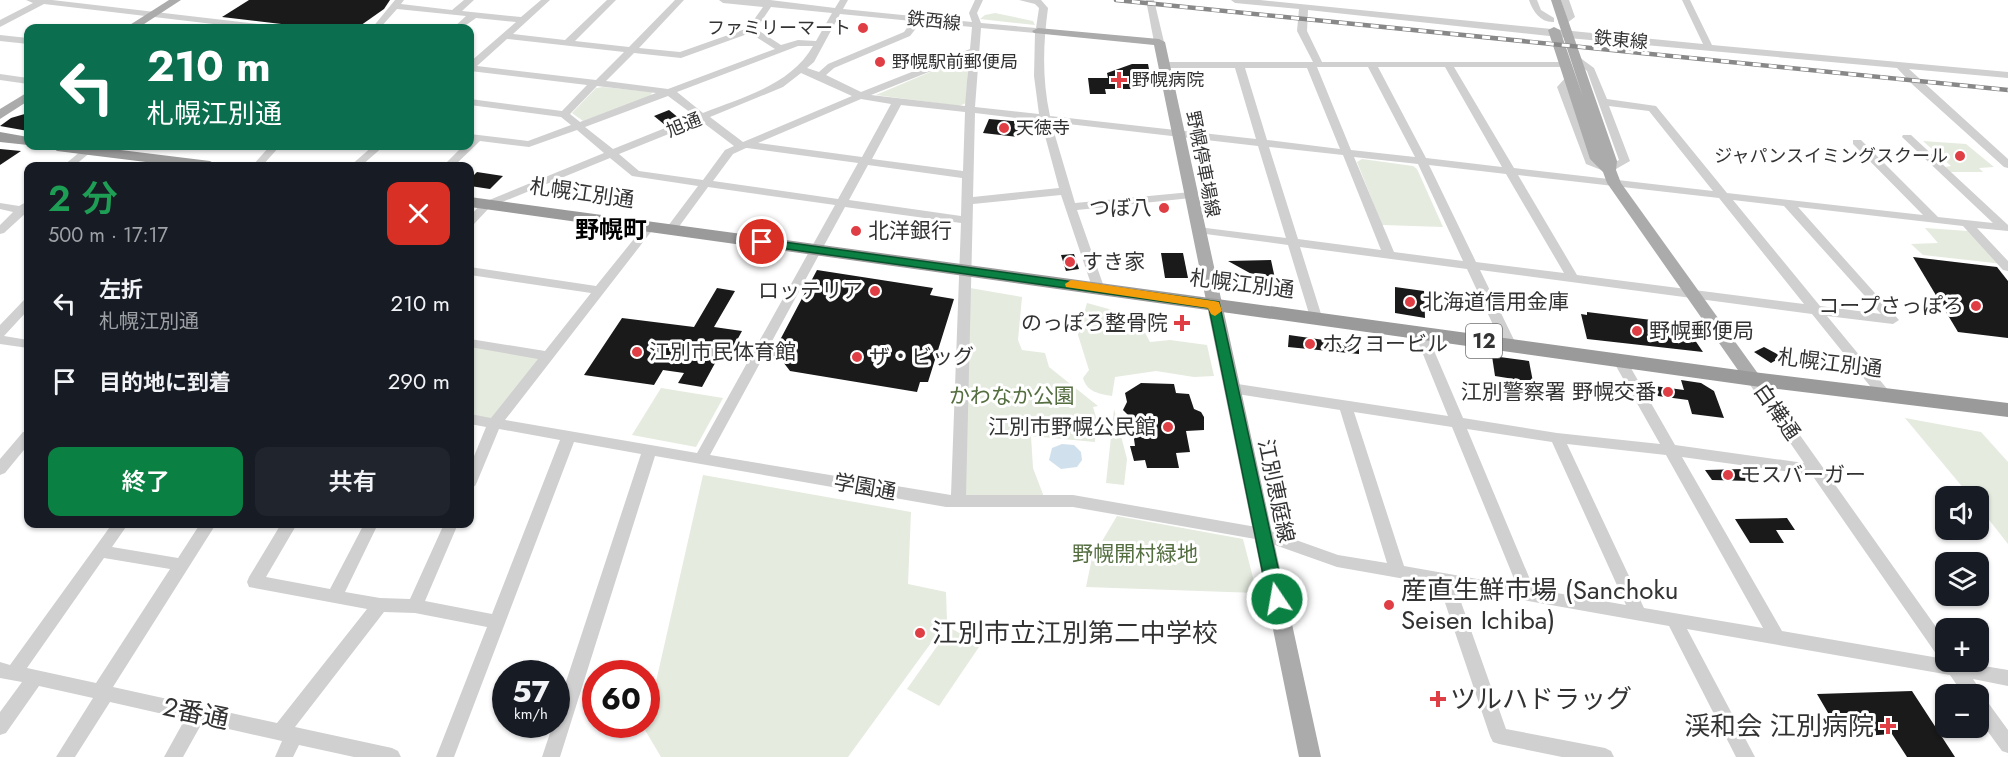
<!DOCTYPE html>
<html lang="ja">
<head>
<meta charset="utf-8">
<style>
  body { margin:0; font-family:Jost,"Noto Sans JP",sans-serif; background:#20242c; color:#f1f3f6; height:100vh; display:flex; flex-direction:column; font-size:22px; white-space:nowrap }
  * { box-sizing:border-box; margin:0 }
  p { font-size:20px; color:#9ea1a6 }
  .icon { flex:none; width:33px; height:33px; fill:none; stroke:currentColor; stroke-width:2; stroke-linecap:round; stroke-linejoin:round }
  .map { position:relative; flex:1; overflow:hidden }
  .sheet { position:absolute; left:24px; top:162px; width:450px; height:366px; display:flex; flex-direction:column; background:#171b24; border-radius:12px; box-shadow:0 2px 4px #0004 }
  .sheet>* { flex:none }
  .banner { position:absolute; left:24px; top:24px; width:450px; height:126px; border-radius:12px; box-shadow:0 2px 4px #0004; background:#0b6e4f; color:#fff; overflow:hidden }
  .buttons { position:absolute; left:1935px; top:486px; display:grid; gap:12px }
  .buttons a { display:grid; place-items:center; width:54px; height:54px; border-radius:12px; background:#171b24; box-shadow:0 2px 4px #0004; font-size:30px }
  .speed { position:absolute; left:492px; top:660px; display:flex; gap:12px; font-size:30px; font-weight:700; text-align:center }
  .speed>* { display:grid; place-content:center; width:78px; height:78px; border-radius:50%; background:#171b24; box-shadow:0 2px 4px #0004; line-height:1 }
  .speed small { font-size:15px; font-weight:400 }
  .speed .limit { border:9px solid #d22; background:#fff; color:#111 }
  .pin { position:absolute; display:grid; place-items:center; width:51px; height:51px; color:#fff; margin:-26px; border:3px solid #fff; border-radius:50%; box-shadow:0 2px 6px #0007 }
  .me { position:absolute; width:66px; margin:-33px; rotate:348deg; stroke-linejoin:round; filter:drop-shadow(0 0 4px #0008) }
  .turn { display:flex; align-items:center; gap:21px; height:126px; padding:0 24px; font-size:27px }
  .turn .icon { width:78px; height:78px; stroke-width:2.5 }
  .turn b { display:block; font-size:42px; line-height:51px }
  .round { display:grid; place-items:center; flex:none; width:63px; height:63px; border-radius:12px; background:#20242c }
  .overview { display:flex; align-items:center; justify-content:space-between; height:102px; padding:0 24px }
  h1 { font-size:36px; font-weight:600; line-height:45px; color:#1e9e55 }
  .button { display:flex; gap:12px; margin-top:auto; padding:12px 24px }
  .button a { flex:1; height:69px; border-radius:12px; background:#0b8043; color:#fff; font-size:24px; font-weight:600; line-height:69px; text-align:center }
  .button a+a { background:#20242c; color:#f1f3f6 }
  ul { padding:0; list-style:none }
  li { display:flex; align-items:center; gap:18px; height:78px; padding:0 24px }
  li div { flex:1 }
  li b { display:block; font-size:22px }
  li em { font-style:normal }
  .map>svg:first-child { display:block }
</style>
</head>
<body>
<div class="map">
<svg width="2008" height="757" viewBox="0 0 2008 757">
  <rect width="100%" height="100%" fill="#fff"/>
  <!-- green -->
  <g fill="#e5ebdf">
    <polygon points="995,13 1033,21 1035,25 980,19 985,15"/>
    <polygon points="963,58 968,61 966,103 959,106 876,95"/>
    <polygon points="603,87 652,92 651,96 583,121 572,113 596,88"/>
    <polygon points="1923,141 1966,144 1994,167 1979,168 1983,172 1950,172 1945,167 1951,166"/>
    <polygon points="1362,159 1413,166 1417,169 1443,227 1382,225 1357,162"/>
    <polygon points="1925,228 1968,231 2003,264 1923,255 1911,244 1938,243"/>
    <polygon points="970,288 1022,297 1018,340 1022,350 1045,353 1049,367 1098,406 1093,407 1096,417 1095,442 1031,436 1033,468 1044,497 962,495"/>
    <path d="M1087 303 1116 311 1117 330 1144 331 1150 342 1170 340 1207 345 1214 376 1194 377 1156 371 1115 377 1112 396C1099 394 1087 392 1083 378L1089 370 1078 335Z"/>
    <polygon points="470,346 540,358 492,419 470,415"/>
    <polygon points="661,388 723,398 696,447 632,435"/>
    <polygon points="1114,409 1127,459 1124,485 1106,483"/>
    <polygon points="1905,418 1981,432 2008,462 2008,544 1979,507 1978,496 1970,496"/>
    <polygon points="703,475 911,512 908,584 946,592 947,621 848,757 661,757 645,730"/>
    <polygon points="1117,516 1243,539 1257,593 1086,587 1092,558"/>
    <polygon points="950,628 981,644 939,706 907,689"/>
  </g>
  <!-- water -->
  <polygon fill="#d0e1ed" points="1062,444 1074,445 1081,452 1082,460 1077,467 1061,469 1049,460 1052,448"/>
  <!-- building -->
  <g fill="#1a1a1a">
    <polygon points="249,0 390,0 384,9 357,28 315,28 222,17"/>
    <polygon points="1132,64 1148,64 1152,84 1133,84 1133,89 1105,89 1106,94 1090,94 1088,78 1108,78 1107,73"/>
    <polygon points="669,110 680,119 665,125 654,116"/>
    <polygon points="28,113 28,131 0,126 11,118"/>
    <polygon points="989,119 1024,122 1019,137 983,133"/>
    <polygon points="0,149 21,151 0,165"/>
    <polygon points="477,172 503,176 490,189 470,186 470,179"/>
    <polygon points="1161,253 1183,253 1188,278 1165,278"/>
    <polygon points="1074,254 1079,269 1066,271 1061,255"/>
    <polygon points="1913,257 1997,267 2008,281 2008,338 1958,332"/>
    <polygon points="1271,260 1277,288 1228,261"/>
    <polygon points="817,270 933,288 930,295 954,299 928,382 920,382 917,392 790,371 780,358 771,357"/>
    <polygon points="1395,287 1424,291 1425,318 1395,313"/>
    <polygon points="717,288 735,291 714,327 742,331 729,355 720,354 702,387 678,383 684,373 663,370 654,385 584,375 622,318 694,327"/>
    <polygon points="1587,312 1684,324 1703,352 1587,339 1581,314 1587,315"/>
    <polygon points="1289,335 1359,345 1359,354 1288,347"/>
    <polygon points="1764,347 1779,355 1777,356 1780,358 1771,363 1754,352"/>
    <polygon points="1492,356 1529,361 1533,382 1495,376"/>
    <polygon points="1681,380 1701,383 1714,391 1724,418 1692,414 1688,400 1658,396 1654,386 1684,390"/>
    <polygon points="1141,383 1174,384 1176,393 1189,394 1194,409 1201,412 1204,417 1204,430 1186,431 1190,452 1176,453 1179,468 1147,468 1145,460 1134,461 1130,446 1135,446 1131,418 1123,410 1127,402 1125,393"/>
    <polygon points="1744,469 1751,481 1712,480 1705,470"/>
    <polygon points="1787,518 1795,530 1776,530 1784,543 1750,543 1735,519"/>
    <polygon points="1912,691 1955,757 1907,757 1892,734 1850,737 1837,718 1831,718 1817,694"/>
  </g>
  <g fill="none" stroke-linecap="round" stroke-linejoin="round">
    <!-- minor -->
    <g fill="#d0d0d0" fill-rule="evenodd">
      <polygon points="26,0 52,0 266,25 271,28 247,28 44,4 0,27 0,20 33,3"/>
      <path d="M395 0H404L401 4 452 10 464 0H474L462 11 521 17 541 0H550L513 34 565 40 607 0H616L575 41 629 47 675 0H684L639 48 680 52 748 28 763 7 723 3 719 0H770L835 8 840 0H848L843 9 972 22 969 13 975 0H983L977 13 981 23 1036 28 1039 8 1035 4 1019 0H1041L1048 8C1043 45 1042 79 1050 116L1256 139 1235 68H1164L1159 65 1164 62H1313L1297 31 1299 9 1235 3 1231 0H1260L1703 44 1682 0H1690L1712 45 2008 72V78L1909 69 2008 159V168L2004 167 1913 85 1897 68 1568 38 1308 10 1307 31 1322 62H1568V66L1565 67H1454L1514 168 1713 191 1649 111 1609 106 1630 161 1609 173 1586 164 1557 87 1567 76 1570 75 1575 78 1567 87 1595 160 1608 166 1619 160 1587 71 1570 57 1575 54 1594 68 1607 99 1656 106 1727 193 1923 215 1853 144V140H1861L1938 217 1993 223 1902 137 1903 135H1911L2008 225V231L1977 228 2008 261V271L2003 270 1963 226 1798 207 1899 320 1893 324 1827 316 1888 390 1890 393 1888 396H1878L1812 314 1480 270 1516 344 1509 348 1502 344 1467 269 1300 247 1322 317 1316 321 1310 317 1288 245 1198 233 1192 230 1198 227 1286 238 1258 146 1051 122 1075 203 1191 192 1197 195 1191 198 1077 210 1104 287 1098 291 1092 287 1061 195 973 204 966 495H1073L1262 528 1338 555 1387 563 1340 410 1231 393 1226 391 1224 388 1226 385 1231 383 1448 416 1414 332 1420 328 1426 332 1463 418 1557 433 1660 444 1612 359 1619 354 1624 356 1675 445 1804 463 1746 379 1753 374 1758 376 1946 641V662H1960L2008 670V686L1973 679 1979 688 1981 696 1984 697 2008 730V753L2002 751 1978 718V694H1963L1950 675 1687 629 1755 757H1736L1669 626 1456 588 1506 729 1605 748 1611 751 1614 757H1562L1499 744 1493 742 1490 736 1439 585 1337 567 1261 540 1073 507H946L655 456 560 757H542L553 724H556V712L641 454 574 442 454 757H436L487 627 415 613 384 612 295 727 392 748 398 751 401 757H354L299 745 293 757H275L282 741 202 723 183 757H164L185 719 110 702 75 757H56L93 698 39 686 6 733 0 735V712L22 682 0 678V662L10 665 112 524H128L112 547 178 558 200 524H216L113 687 277 723 367 609 249 587 247 582 249 577 281 524H297L266 577 330 589 364 524H378L345 592 380 598 410 599 444 524H458L425 601 492 614 560 440 499 429 477 482 475 486 470 487V466L486 427 470 424V414L491 418 538 359 470 347V339L545 351 591 293 470 275V267L596 286 646 224H654L656 226 654 228 505 420 697 453 835 205 708 187 675 232 671 233 665 230 698 186 632 176 610 158 490 207 474 224 470 225V216L482 203 604 153 577 130 529 147 480 141 454 166H443L463 146H470V134L528 141 571 125 561 117 470 105V99L562 111 587 85 470 71V62L516 22 476 18 462 28H453L466 16 397 9 380 28H372ZM771 7 832 13 816 41 798 40 781 45 756 29ZM840 14 912 21 904 32 828 64 819 72 807 68 814 62ZM921 22 972 27 970 49 861 92 826 75 834 68 910 36ZM981 28 1035 33 1034 76 1039 114 975 107ZM750 33 775 49 668 89 606 81 634 53 681 58ZM507 39 624 52 596 80 477 66ZM798 46H813C791 85 743 97 703 113L677 92ZM969 56 965 106 871 95ZM1317 67H1368L1415 157 1351 150ZM1378 67H1445L1502 167 1426 158ZM1245 68H1307L1340 149 1267 140ZM801 73 852 96 743 142 710 117 783 87ZM597 86 656 93 580 122 570 114ZM668 96 695 116 613 149 585 127ZM861 99 891 104 862 157 758 143ZM901 105 965 112 963 171 872 159ZM975 113 1041 121 1059 188 973 197ZM701 121 734 146 725 150 703 180 639 171 619 154ZM1269 147 1343 155 1381 250 1298 239ZM746 148H747L858 163 838 199 713 181 733 154ZM1354 157 1418 164 1463 261 1394 252ZM868 165 962 178 961 216 849 200ZM1429 165 1506 174 1564 273 1476 262ZM1518 175 1719 198 1804 304 1577 275ZM1733 200 1784 206 1881 314 1820 306ZM845 207 961 223 951 495 710 455ZM1354 412 1452 427 1517 586 1404 566ZM1467 429 1552 442 1626 605 1534 589ZM1567 444 1666 455 1763 628 1644 608ZM1682 457 1812 475 1939 658 1782 631ZM104 558 170 569 96 683 27 668Z"/>
      <polygon points="1146,0 1154,0 1164,42 1162,44 1154,42"/>
      <path d="M1529 0H1537L1541 10 1554 18V22C1541 23 1533 12 1529 0Z"/>
      <polygon points="1561,0 1569,0 1575,17 1563,26 1558,23 1566,16"/>
      <polygon points="0,35 28,38 28,44 0,41"/>
      <polygon points="0,74 28,78 28,84 0,80"/>
      <polygon points="87,146 98,146 74,166 63,166"/>
      <polygon points="270,146 280,146 262,166 252,166"/>
      <polygon points="373,146 384,146 361,166 350,166"/>
      <polygon points="28,201 27,212 4,233 0,234 0,225 13,212 0,209 0,203 19,206"/>
      <polygon points="28,299 28,310 4,336 28,340 28,348 0,344 0,325 24,300"/>
      <polygon points="28,431 28,445 5,473 0,475 0,459 23,432"/>
    </g>
    <!-- major -->
    <g fill="#ababab" fill-rule="evenodd">
      <polygon points="169,0 181,0 138,28 125,28"/>
      <polygon points="1551,0 1561,0 1617,161 1616,170 1621,183 1759,375 1761,379 1759,383 1747,383 1607,183 1603,172 1590,159 1548,30 1554,27 1560,30 1583,97"/>
      <polygon points="1038,28 1159,39 1165,42 1321,757 1299,757 1154,45 1034,33 1032,31"/>
      <polygon points="28,92 28,101 0,119 0,109"/>
    </g>
    <!-- highway -->
    <g fill="#9a9a9a" fill-rule="evenodd">
      <polygon points="0,132 28,137 28,145 0,142"/>
      <polygon points="50,146 88,146 210,161 218,166 178,166 57,151"/>
      <polygon points="470,197 1753,372 2008,403 2008,417 1753,386 470,207"/>
    </g>
    <!-- rail casing -->
    <g stroke="#888" stroke-width="4.5">
      <polyline id="rail" points="1116,0 2008,90"/>
    </g>
    <!-- rail -->
    <use href="#rail" stroke="#fff" stroke-width="3" stroke-dasharray="8" stroke-linecap="butt"/>
  </g>
  <!-- route -->
  <polygon fill="#0b8043" stroke="#07532c" stroke-width="1.5" points="762,239 1219,302 1285,599 1282,604 1271,604 1268,599 1209,308 758,245 756,242"/>
  <!-- slow -->
  <polygon fill="#f59e0b" points="1071,280 1214,301 1219,302 1222,311 1215,316 1211,314 1208,308 1066,287 1065,284"/>
  <!-- markers -->
  <g fill="#e03e45" stroke="#fff" stroke-width="2">
    <circle cx="863" cy="28" r="6"/>
    <circle cx="880" cy="62" r="6"/>
    <path d="M1116 71h6v6h6v6h-6v6h-6v-6h-6v-6h6z"/>
    <circle cx="1004" cy="128" r="6"/>
    <circle cx="1960" cy="156" r="6"/>
    <circle cx="1164" cy="208" r="6"/>
    <circle cx="856" cy="231" r="6"/>
    <circle cx="1070" cy="262" r="6"/>
    <circle cx="875" cy="291" r="6"/>
    <circle cx="1410" cy="302" r="6"/>
    <circle cx="1976" cy="306" r="6"/>
    <path d="M1179 314h6v6h6v6h-6v6h-6v-6h-6v-6h6z"/>
    <circle cx="1637" cy="331" r="6"/>
    <circle cx="1310" cy="344" r="6"/>
    <circle cx="637" cy="352" r="6"/>
    <circle cx="857" cy="357" r="6"/>
    <circle cx="1668" cy="392" r="6"/>
    <circle cx="1168" cy="427" r="6"/>
    <circle cx="1728" cy="475" r="6"/>
    <circle cx="1389" cy="605" r="6"/>
    <circle cx="920" cy="633" r="6"/>
    <path d="M1435 690h6v6h6v6h-6v6h-6v-6h-6v-6h6z"/>
    <path d="M1885 717h6v6h6v6h-6v6h-6v-6h-6v-6h6z"/>
  </g>
  <g text-anchor="middle" stroke-width="6" stroke-linejoin="round" paint-order="stroke">
    <!-- far-street labels -->
    <g font-size="18" fill="#333" stroke="#fff">
      <text transform="translate(934 21) rotate(6)" y="6">鉄西線</text>
      <text transform="translate(1621 40) rotate(5)" y="6">鉄東線</text>
      <text transform="translate(684 125) rotate(-22)" y="6">旭通</text>
      <text transform="translate(1203 164) rotate(79)" y="6">野幌停車場線</text>
    </g>
    <!-- far-poi labels -->
    <g font-size="18" fill="#333" stroke="#fff" text-anchor="start">
      <text x="851" y="34" text-anchor="end">ファミリーマート</text>
      <text x="892" y="68">野幌駅前郵便局</text>
      <text x="1132" y="86">野幌病院</text>
      <text x="1016" y="134">天徳寺</text>
      <text x="1948" y="162" text-anchor="end">ジャパンスイミングスクール</text>
    </g>
    <!-- shield labels -->
    <rect fill="#fff" stroke="#707070" stroke-width="1.5" x="1466" y="324" width="36" height="34" rx="4.5"/>
    <g font-size="20" font-weight="bold" fill="#333">
      <text x="1484" y="348">12</text>
    </g>
    <!-- street labels -->
    <g font-size="21" fill="#333" stroke="#fff">
      <text transform="translate(582 193) rotate(8)" y="7">札幌江別通</text>
      <text transform="translate(1242 284) rotate(7)" y="7">札幌江別通</text>
      <text transform="translate(1830 363) rotate(7)" y="7">札幌江別通</text>
      <text transform="translate(1777 412) rotate(55)" y="7">白樺通</text>
      <text transform="translate(865 487) rotate(10)" y="7">学園通</text>
      <text transform="translate(1276 491) rotate(78)" y="7">江別恵庭線</text>
    </g>
    <!-- poi labels -->
    <g font-size="21" fill="#333" stroke="#fff" text-anchor="start">
      <text x="1152" y="215" text-anchor="end">つぼ八</text>
      <text x="868" y="238">北洋銀行</text>
      <text x="1082" y="269">すき家</text>
      <text x="863" y="298" text-anchor="end">ロッテリア</text>
      <text x="1422" y="309">北海道信用金庫</text>
      <text x="1964" y="313" text-anchor="end">コープさっぽろ</text>
      <text x="1168" y="330" text-anchor="end">のっぽろ整骨院</text>
      <text x="1649" y="338">野幌郵便局</text>
      <text x="1322" y="351">ホクヨービル</text>
      <text x="649" y="359">江別市民体育館</text>
      <text x="869" y="364">ザ・ビッグ</text>
      <text x="1656" y="399" text-anchor="end">江別警察署 野幌交番</text>
      <text x="1156" y="434" text-anchor="end">江別市野幌公民館</text>
      <text x="1740" y="482">モスバーガー</text>
    </g>
    <!-- park labels -->
    <g font-size="21" fill="#546e40" stroke="#fff">
      <text x="1012" y="403">かわなか公園</text>
      <text x="1135" y="561">野幌開村緑地</text>
    </g>
    <!-- quarter labels -->
    <g font-size="24" font-weight="bold" fill="#000" stroke="#fff">
      <text x="611" y="238">野幌町</text>
    </g>
    <!-- near-poi labels -->
    <g font-size="26" fill="#333" stroke="#fff" text-anchor="start">
      <text x="1401" y="599">産直生鮮市場 (Sanchoku<tspan x="1401" dy="30">Seisen Ichiba)</tspan></text>
      <text x="932" y="642">江別市立江別第二中学校</text>
      <text x="1450" y="708">ツルハドラッグ</text>
      <text x="1874" y="735" text-anchor="end">渓和会 江別病院</text>
    </g>
    <!-- near-street labels -->
    <g font-size="26" fill="#333" stroke="#fff">
      <text transform="translate(196 713) rotate(12)" y="9">2番通</text>
    </g>
  </g>
</svg>
<div class="buttons">
<a><svg class="icon" aria-label="sound" viewBox="0 0 24 24"><path d="M4 9h4l5-4v14l-5-4H4zM17 9q2 3 0 6"/></svg></a>
<a><svg class="icon" aria-label="layers" viewBox="0 0 24 24"><path d="M12 4l9 5-9 5-9-5zM3 14l9 5 9-5"/></svg></a>
<a>+</a>
<a>−</a>
</div>
<div class="speed"><div>57<small>km/h</small></div><div class="limit">60</div></div>
<div class="pin" style="left:762px;top:242px;background:#d93025"><svg class="icon" aria-label="arrive" viewBox="0 0 24 24"><path d="M6 21V4h12l-3 4 3 4H6"/></svg></div>
<svg class="me" style="left:1277px;top:599px" viewBox="-20 -20 40 40"><circle r="17" fill="#0b8043" stroke="#fff" stroke-width="3"/><path d="M0-11L8 9 0 5-8 9z" fill="#fff"/></svg>
<div class="banner">
<div class="turn"><svg class="icon" aria-label="left" viewBox="0 0 24 24"><path d="M17 20v-9H6M10 6l-5 5 5 5"/></svg><div><b>210 m</b>札幌江別通</div></div>
</div>
<section class="sheet">
<div class="overview"><div><h1>2 分</h1><p>500 m · 17:17</p></div><a class="round" style="background:#d93025;color:#fff"><svg class="icon" aria-label="close" viewBox="0 0 24 24"><path d="M6 6l12 12M18 6L6 18"/></svg></a></div>
<ul>
<li><svg class="icon" aria-label="left" viewBox="0 0 24 24"><path d="M17 20v-9H6M10 6l-5 5 5 5"/></svg><div><b>左折</b><p>札幌江別通</p></div><em>210 m</em></li>
<li><svg class="icon" aria-label="arrive" viewBox="0 0 24 24"><path d="M6 21V4h12l-3 4 3 4H6"/></svg><div><b>目的地に到着</b></div><em>290 m</em></li>
</ul>
<div class="button"><a>終了</a><a>共有</a></div>
</section>
</div>
</body>
</html>
